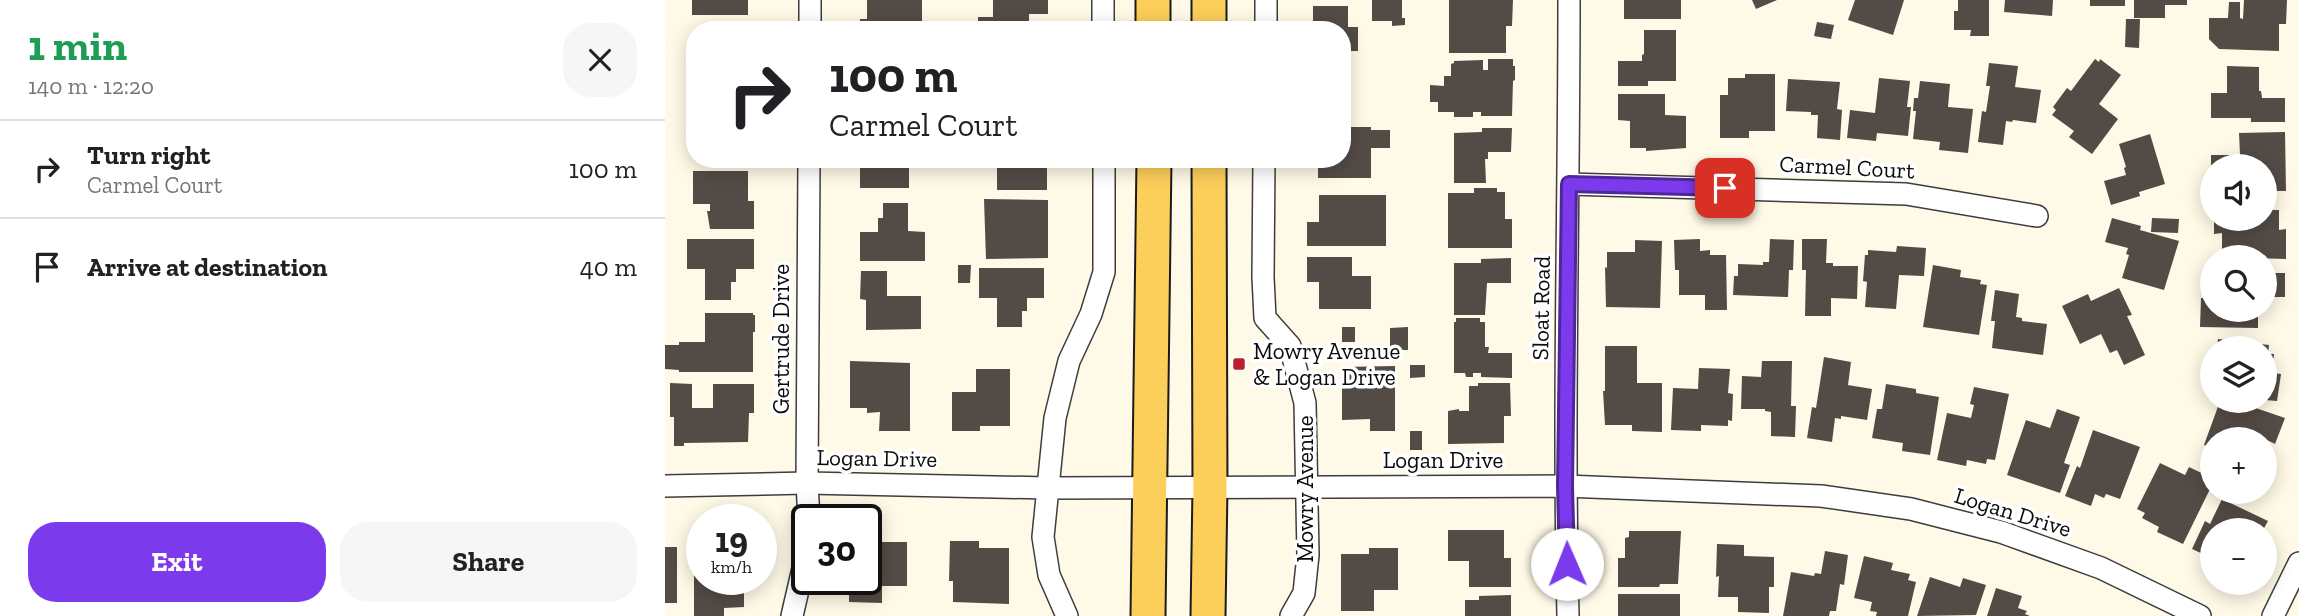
<!DOCTYPE html>
<html lang="en">
<head>
<meta charset="utf-8">
<style>
  body { margin:0; font-family:"Zilla Slab",serif; background:#f6f6f6; color:#202124; height:100vh; display:flex; flex-direction:column; font-size:26px; white-space:nowrap }
  * { box-sizing:border-box; margin:0 }
  p { font-size:23px; color:#757577 }
  .icon { flex:none; width:38px; height:38px; fill:none; stroke:currentColor; stroke-width:2; stroke-linecap:round; stroke-linejoin:round }
  .map { position:relative; flex:1; overflow:hidden }
  .details { display:flex; flex-direction:column; background:#fff; width:665px }
  .details>* { flex:none }
  .banner { position:absolute; left:21px; top:21px; width:665px; height:147px; border-radius:28px; box-shadow:0 4px 18px #0003; background:#fff; color:#202124; overflow:hidden }
  .controls { position:absolute; left:1535px; top:154px; display:grid; gap:14px }
  .controls a { display:grid; place-items:center; width:77px; height:77px; border-radius:50%; background:#fff; box-shadow:0 4px 18px #0003; font-size:35px }
  .speed { position:absolute; left:21px; top:504px; display:flex; gap:14px; font-size:35px; font-weight:700; text-align:center }
  .speed>* { display:grid; place-content:center; width:91px; height:91px; border-radius:50%; background:#fff; box-shadow:0 4px 18px #0003; line-height:1 }
  .speed small { font-size:18px; font-weight:400 }
  .speed .limit { border:4px solid #111; border-radius:10px; background:#fff; color:#111 }
  .pin { position:absolute; display:grid; place-items:center; width:60px; height:60px; color:#fff; margin:-30px; border-radius:14px; box-shadow:0 4px 10px #0006 }
  .me { position:absolute; width:77px; margin:-38px; rotate:359deg; stroke-linejoin:round; filter:drop-shadow(0 0 5px #0008) }
  .turn { display:flex; align-items:center; gap:24px; height:147px; padding:0 28px; font-size:32px }
  .turn .icon { width:91px; height:91px; stroke-width:2.5 }
  .turn b { display:block; font-size:49px; line-height:60px }
  .round { display:grid; place-items:center; flex:none; width:74px; height:74px; border-radius:28px; background:#f6f6f6 }
  .overview { display:flex; align-items:center; justify-content:space-between; height:119px; padding:0 28px }
  h1 { font-size:42px; font-weight:700; line-height:52px; color:#1e9e55 }
  .primary-button { display:flex; gap:14px; margin-top:auto; padding:14px 28px }
  .primary-button a { flex:1; height:80px; border-radius:28px; background:#7c3aed; color:#fff; font-size:28px; font-weight:700; line-height:80px; text-align:center }
  .primary-button a+a { background:#f6f6f6; color:#202124 }
  ul { padding:0; list-style:none }
  li { display:flex; align-items:center; gap:21px; height:98px; padding:0 28px; border-top:2px solid #e0e0e0 }
  li div { flex:1 }
  li b { display:block; font-size:26px }
  li em { font-style:normal }
  main { display:flex; flex:1; min-height:0 }
  .map>svg:first-child { display:block }
</style>
</head>
<body>
<main>
<section class="details">
<div class="overview"><div><h1>1 min</h1><p>140 m · 12:20</p></div><a class="round"><svg class="icon" aria-label="close" viewBox="0 0 24 24"><path d="M6 6l12 12M18 6L6 18"/></svg></a></div>
<ul>
<li><svg class="icon" aria-label="right" viewBox="0 0 24 24"><path d="M7 20v-9h11M14 6l5 5-5 5"/></svg><div><b>Turn right</b><p>Carmel Court</p></div><em>100 m</em></li>
<li><svg class="icon" aria-label="arrive" viewBox="0 0 24 24"><path d="M6 21V4h12l-3 4 3 4H6"/></svg><div><b>Arrive at destination</b></div><em>40 m</em></li>
</ul>
<div class="primary-button"><a>Exit</a><a>Share</a></div>
</section>
<div class="map">
<svg width="1634" height="616" viewBox="0 0 1634 616">
  <rect width="100%" height="100%" fill="#fff9e7"/>
  <!-- building -->
  <g fill="#534b46">
    <rect x="27" y="0" width="56" height="15"/>
    <polygon points="202,0 257,0 257,23 235,23 235,30 195,30 195,19 202,19"/>
    <polygon points="328,0 383,0 383,14 364,14 364,27 359,28 359,30 313,30 313,17 328,17"/>
    <polygon points="707,0 737,0 737,18 740,18 740,25 727,26 727,21 707,21"/>
    <polygon points="784,0 848,0 847,26 841,26 841,53 784,53"/>
    <rect x="959" y="0" width="57" height="19"/>
    <polygon points="1087,0 1112,0 1091,9"/>
    <polygon points="1190,0 1239,0 1228,35 1183,20"/>
    <polygon points="1293,0 1324,0 1324,36 1305,36 1306,30 1289,30 1289,11 1293,11"/>
    <polygon points="1340,0 1388,0 1387,16 1339,12"/>
    <rect x="1425" y="0" width="35" height="6"/>
    <polygon points="1469,0 1522,0 1522,5 1500,5 1500,18 1469,18"/>
    <polygon points="1579,0 1622,0 1621,24 1614,24 1614,51 1554,49 1544,39 1544,18 1563,18 1564,2 1575,2 1575,18 1578,19"/>
    <polygon points="648,6 683,6 683,27 693,27 693,51 677,51 677,30 642,30 642,25 648,25"/>
    <polygon points="1461,19 1475,19 1474,48 1460,47"/>
    <polygon points="1152,22 1169,25 1166,39 1149,36"/>
    <polygon points="86,23 86,30 67,30 68,24"/>
    <polygon points="979,30 1011,30 1011,81 983,81 983,86 953,86 953,61 977,61 977,55 979,54"/>
    <polygon points="26,33 30,33 30,90 24,90"/>
    <polygon points="823,59 848,59 848,66 850,66 850,80 848,81 847,116 816,116 816,112 808,112 808,117 789,117 789,112 773,112 773,102 765,102 765,85 779,86 779,76 786,76 786,64 789,63 789,61 818,60 818,70 823,70"/>
    <polygon points="1430,59 1434,62 1435,59 1456,75 1434,104 1453,119 1427,154 1404,137 1409,131 1387,115 1391,110 1388,107 1402,88 1406,91"/>
    <polygon points="1324,63 1353,66 1350,87 1376,90 1371,123 1348,120 1347,122 1341,121 1338,145 1313,142 1317,111 1321,112 1325,86 1321,86"/>
    <rect x="677" y="66" width="9" height="46"/>
    <polygon points="1562,66 1594,67 1594,91 1596,91 1597,98 1620,98 1620,122 1586,122 1586,118 1546,118 1546,93 1562,93"/>
    <polygon points="1080,74 1110,74 1110,131 1084,131 1084,138 1055,138 1055,95 1063,95 1063,78 1080,78"/>
    <polygon points="1214,78 1245,81 1242,107 1246,107 1243,136 1212,133 1211,141 1182,138 1185,110 1210,113"/>
    <polygon points="1123,79 1175,82 1172,109 1177,110 1175,140 1152,138 1153,115 1146,115 1146,112 1121,111"/>
    <polygon points="1255,81 1285,84 1283,107 1308,109 1303,153 1274,150 1275,142 1248,139 1251,111 1248,111 1249,98 1253,98"/>
    <polygon points="953,94 1000,94 1000,115 1021,116 1021,148 981,151 981,148 965,148 965,121 953,120"/>
    <polygon points="677,127 706,127 706,130 725,130 725,148 706,148 706,178 653,178 653,163 651,163 651,159 677,159"/>
    <polygon points="817,128 847,128 846,152 823,152 823,159 820,159 821,183 789,183 789,133 817,132"/>
    <polygon points="1620,132 1621,191 1600,191 1600,166 1546,166 1546,155 1575,155 1574,133"/>
    <polygon points="1485,134 1500,184 1474,192 1475,196 1446,205 1439,181 1461,175 1459,168 1461,167 1454,144"/>
    <rect x="195" y="159" width="49" height="29"/>
    <polygon points="322,159 377,159 377,162 382,162 382,190 332,190 332,164 322,164"/>
    <polygon points="28,171 83,171 83,201 89,201 89,229 45,229 42,211 45,211 45,204 28,204"/>
    <polygon points="809,188 832,188 832,192 840,192 840,219 847,219 847,248 783,248 783,193 809,193"/>
    <polygon points="654,195 721,195 721,246 642,246 642,222 654,222"/>
    <polygon points="319,199 383,200 383,258 321,259"/>
    <polygon points="218,203 243,203 243,231 260,232 260,261 195,261 195,232 213,232 213,218 218,218"/>
    <polygon points="1600,203 1608,203 1608,210 1614,210 1614,230 1621,229 1621,259 1557,257 1557,233 1549,234 1549,219 1600,219"/>
    <polygon points="1447,218 1476,226 1475,230 1514,241 1499,290 1457,278 1464,255 1461,254 1463,248 1440,242"/>
    <polygon points="1487,218 1514,219 1513,233 1486,232"/>
    <polygon points="22,239 89,239 89,269 71,269 71,282 66,282 66,300 40,300 40,269 22,269"/>
    <polygon points="1035,239 1035,251 1045,250 1045,255 1061,255 1062,310 1040,310 1040,295 1014,295 1014,270 1010,270 1009,240"/>
    <polygon points="1105,239 1129,240 1128,270 1124,270 1123,297 1068,295 1069,276 1073,276 1073,264 1098,265 1098,262 1104,262"/>
    <polygon points="1137,239 1162,239 1161,263 1168,263 1168,266 1193,266 1192,299 1166,298 1166,316 1140,316 1141,270 1137,270"/>
    <polygon points="970,240 997,241 995,308 941,307 940,267 942,268 942,252 970,252"/>
    <polygon points="1232,246 1261,248 1259,276 1234,275 1231,309 1200,307 1202,282 1198,281 1200,255 1203,255 1203,250 1231,252"/>
    <polygon points="642,257 687,257 687,276 706,276 706,309 654,309 654,282 642,282"/>
    <polygon points="846,258 846,283 822,283 820,315 789,315 789,263 816,263 816,259"/>
    <polygon points="293,265 306,265 305,283 293,283"/>
    <polygon points="1268,265 1296,270 1295,277 1316,280 1315,284 1322,285 1314,335 1258,327"/>
    <polygon points="314,268 379,268 379,298 362,298 362,311 357,311 357,327 332,327 332,298 314,298"/>
    <polygon points="196,271 222,271 222,296 256,296 256,329 201,330 201,300 195,299"/>
    <rect x="1600" y="273" width="20" height="24"/>
    <polygon points="1454,288 1467,315 1462,316 1480,355 1459,365 1452,350 1445,353 1436,334 1415,344 1397,306 1423,294 1426,301"/>
    <polygon points="1330,290 1354,294 1351,317 1357,318 1357,321 1382,324 1378,355 1327,348 1330,321 1326,321"/>
    <polygon points="1536,298 1547,298 1547,310 1593,310 1593,328 1535,327"/>
    <polygon points="40,313 88,313 88,315 90,315 90,332 88,332 88,372 14,372 14,370 0,369 0,345 14,345 14,342 40,342"/>
    <polygon points="791,318 815,318 815,322 820,322 820,347 824,347 823,353 847,353 847,378 816,377 816,373 808,373 808,377 801,377 800,373 789,373 789,322 791,322"/>
    <rect x="677" y="327" width="13" height="15"/>
    <polygon points="743,327 743,350 725,350 725,328"/>
    <polygon points="1553,339 1604,345 1603,354 1609,354 1607,373 1616,374 1612,401 1600,400 1600,348 1552,348"/>
    <polygon points="940,346 972,346 972,383 997,383 997,432 967,431 967,425 940,425 938,391 940,391"/>
    <polygon points="1159,357 1186,362 1183,385 1207,389 1202,420 1176,416 1176,419 1170,418 1167,442 1142,438 1147,407 1151,408"/>
    <polygon points="185,361 245,363 245,431 214,431 215,412 202,413 202,408 185,408"/>
    <polygon points="1097,361 1127,361 1126,406 1131,406 1130,437 1106,436 1106,412 1100,411 1100,409 1076,409 1077,376 1096,377"/>
    <polygon points="745,365 760,365 760,377 745,378"/>
    <polygon points="730,366 730,431 705,431 705,419 677,420 677,367"/>
    <polygon points="1034,368 1065,369 1063,393 1068,394 1067,421 1063,420 1063,426 1036,425 1036,431 1006,430 1008,388 1033,389"/>
    <polygon points="311,369 345,369 345,426 315,426 315,431 287,431 287,392 311,392"/>
    <polygon points="5,383 27,384 27,408 48,408 48,384 89,384 89,413 84,413 83,442 19,443 19,446 9,446 9,417 5,417"/>
    <polygon points="813,383 845,383 846,416 839,416 839,443 783,444 783,411 794,409 794,411 804,411 804,386 813,386"/>
    <polygon points="1221,384 1251,389 1251,393 1274,397 1265,455 1237,451 1238,443 1207,438 1212,409 1217,409"/>
    <polygon points="1309,387 1344,394 1330,460 1322,459 1321,464 1302,460 1301,466 1272,460 1282,413 1306,418 1309,405 1305,404"/>
    <polygon points="1555,401 1575,407 1576,403 1620,418 1610,444 1600,439 1547,439 1547,448 1539,445"/>
    <polygon points="1392,409 1415,417 1399,463 1405,465 1395,493 1342,475 1361,420 1385,428"/>
    <polygon points="1428,430 1475,447 1455,499 1441,494 1439,498 1430,494 1426,506 1400,496 1412,466 1415,468"/>
    <rect x="745" y="431" width="12" height="19"/>
    <polygon points="1495,463 1520,475 1524,467 1547,478 1547,485 1518,544 1492,532 1494,527 1477,518 1480,513 1472,509"/>
    <polygon points="1557,499 1603,521 1598,530 1547,530 1547,558 1527,549 1540,521 1545,524"/>
    <polygon points="783,530 839,530 839,558 846,558 846,587 804,587 804,561 783,561"/>
    <polygon points="964,531 1016,531 1013,584 995,584 994,587 953,587 953,558 960,558 960,538 964,537"/>
    <polygon points="29,541 37,541 37,579 88,579 88,589 79,589 79,607 59,608 59,616 29,616"/>
    <polygon points="285,541 314,541 314,548 344,548 344,604 288,602 288,581 284,581"/>
    <polygon points="213,542 242,542 242,586 217,586 217,603 184,602 184,579 201,579 201,548 213,548"/>
    <polygon points="1052,544 1079,545 1079,556 1109,557 1109,587 1104,587 1104,613 1073,612 1073,597 1053,597 1054,576 1051,577"/>
    <rect x="0" y="547" width="12" height="56"/>
    <polygon points="704,548 733,548 733,590 709,590 709,611 676,611 676,554 704,554"/>
    <polygon points="1160,551 1183,555 1179,585 1175,584 1171,611 1165,611 1164,616 1118,616 1126,572 1149,576 1150,573 1156,574"/>
    <polygon points="1199,556 1228,563 1226,570 1245,574 1243,580 1251,582 1243,616 1211,616 1212,612 1205,611 1207,602 1189,598"/>
    <polygon points="1265,577 1295,587 1298,578 1321,585 1311,615 1252,616"/>
    <polygon points="1331,588 1357,596 1353,608 1362,611 1360,614 1365,616 1322,616"/>
    <rect x="953" y="594" width="62" height="22"/>
    <polygon points="846,595 846,616 800,616 800,600 814,600 814,596"/>
  </g>
  <g fill="none" stroke-linecap="round" stroke-linejoin="round">
    <!-- minor casing -->
    <g stroke="#3d3d3d" stroke-width="24">
      <g id="minor">
        <polyline points="438,0 438,30"/>
        <polyline points="145,30 145,0"/>
        <polyline points="601,30 601,0"/>
        <polyline points="144,159 142,483 144,520"/>
        <polyline points="599,159 598,277 600,318 625,346 640,403 643,555 639,593 626,616"/>
        <polyline points="904,184 1241,194 1372,216"/>
        <polyline points="0,486 142,483 383,488 900,486 1156,496 1246,509 1336,532 1436,568 1535,616"/>
        <polyline points="127,616 142,551"/>
        <polyline points="402,616 384,575 378,537 390,418 404,361 426,314 439,272 439,159"/>
        <path d="M903 616C898 411 904 205 904 0"/>
        <polyline points="1608,616 1634,563"/>
      </g>
    </g>
    <!-- primary casing -->
    <g stroke="#1b1b1b" stroke-width="37">
      <g id="primary">
        <polyline points="488,0 488,30"/>
        <polyline points="544,0 544,30"/>
        <polyline points="483,616 489,159"/>
        <polyline points="543,616 545,487 544,159"/>
      </g>
    </g>
    <!-- minor -->
    <use href="#minor" stroke="#fff" stroke-width="21"/>
    <!-- primary -->
    <use href="#primary" stroke="#fcce5a" stroke-width="33"/>
  </g>
  <g fill="none" stroke-linecap="round" stroke-linejoin="round">
    <!-- route casing -->
    <g stroke="#51269a" stroke-width="18">
      <polyline id="route" points="902,564 900,486 904,184 1060,188"/>
    </g>
    <!-- route -->
    <use href="#route" stroke="#7c3aed" stroke-width="12"/>
  </g>
  <!-- markers -->
  <rect fill="#bc202e" stroke="#fff" stroke-width="2.5" x="567" y="357" width="14" height="14" rx="3.5"/>
  <g text-anchor="middle" stroke-width="7" stroke-linejoin="round" paint-order="stroke">
    <!-- street labels -->
    <g font-size="23" fill="#0a0a0a" stroke="#fff">
      <text transform="translate(1182 167) rotate(3)" y="8">Carmel Court</text>
      <text transform="translate(876 308) rotate(-89)" y="8">Sloat Road</text>
      <text transform="translate(116 339) rotate(-90)" y="8">Gertrude Drive</text>
      <text transform="translate(212 458) rotate(1)" y="8">Logan Drive</text>
      <text x="778" y="468">Logan Drive</text>
      <text transform="translate(640 489) rotate(-90)" y="8">Mowry Avenue</text>
      <text transform="translate(1348 512) rotate(17)" y="8">Logan Drive</text>
    </g>
    <!-- poi labels -->
    <g font-size="23" fill="#0a0a0a" stroke="#fff" text-anchor="start">
      <text x="588" y="359">Mowry Avenue<tspan x="588" dy="26">&amp; Logan Drive</tspan></text>
    </g>
  </g>
</svg>
<div class="controls">
<a><svg class="icon" aria-label="sound" viewBox="0 0 24 24"><path d="M4 9h4l5-4v14l-5-4H4zM17 9q2 3 0 6"/></svg></a>
<a><svg class="icon" aria-label="search" viewBox="0 0 24 24"><circle cx="10" cy="10" r="6"/><path d="M15 15l6 6"/></svg></a>
<a><svg class="icon" aria-label="layers" viewBox="0 0 24 24"><path d="M12 4l9 5-9 5-9-5zM3 14l9 5 9-5"/></svg></a>
<a>+</a>
<a>−</a>
</div>
<div class="speed"><div>19<small>km/h</small></div><div class="limit">30</div></div>
<div class="pin" style="left:1060px;top:188px;background:#d93025"><svg class="icon" aria-label="arrive" viewBox="0 0 24 24"><path d="M6 21V4h12l-3 4 3 4H6"/></svg></div>
<svg class="me" style="left:902px;top:564px" viewBox="-20 -20 40 40"><circle r="19" fill="#fff"/><path d="M0-13L10 11 0 6-10 11z" fill="#7c3aed"/></svg>
<div class="banner">
<div class="turn"><svg class="icon" aria-label="right" viewBox="0 0 24 24"><path d="M7 20v-9h11M14 6l5 5-5 5"/></svg><div><b>100 m</b>Carmel Court</div></div>
</div>
</div>
</main>
</body>
</html>
